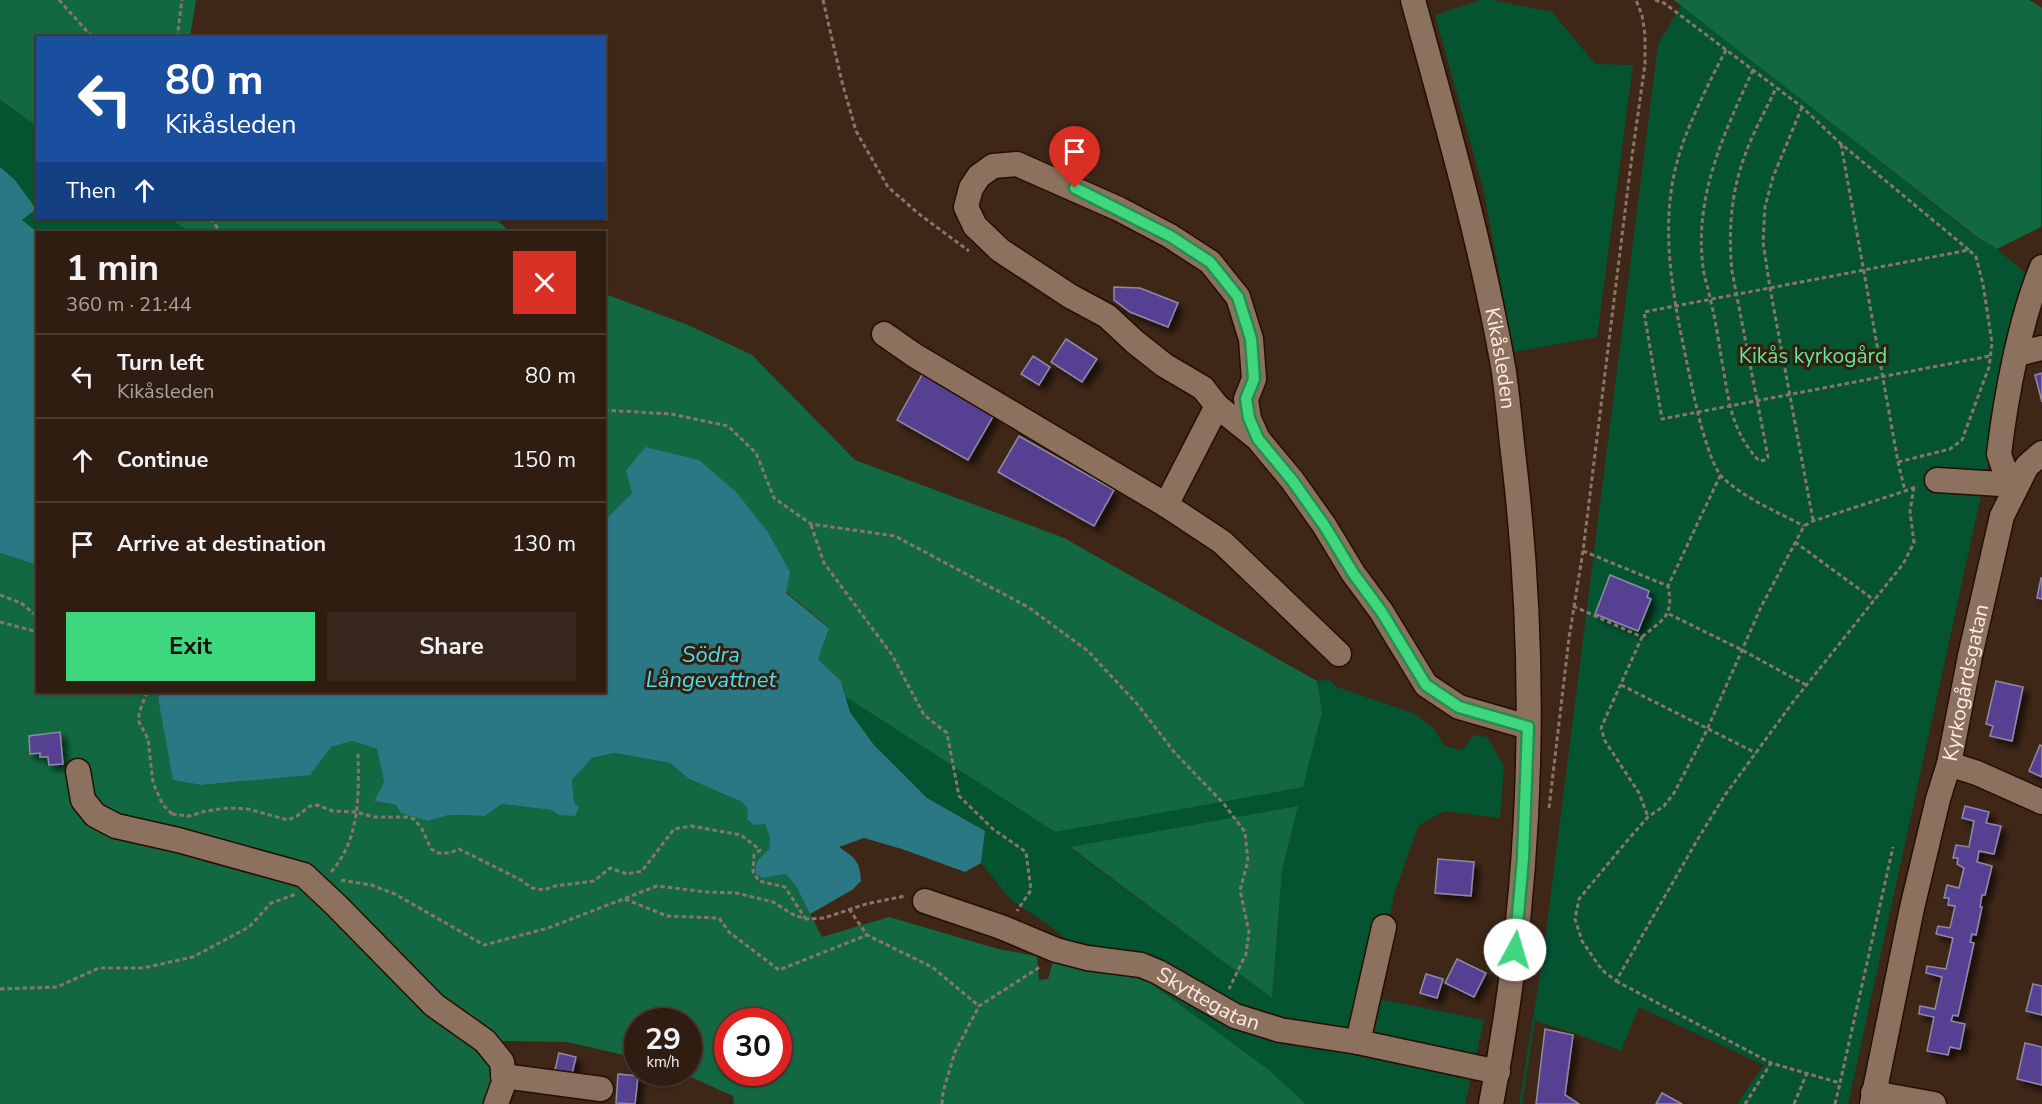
<!DOCTYPE html>
<html lang="en">
<head>
<meta charset="utf-8">
<style>
  body { margin:0; font-family:"Nunito Sans",sans-serif; background:#37261b; color:#f1f3f6; height:100vh; display:flex; flex-direction:column; font-size:22px; white-space:nowrap }
  * { box-sizing:border-box; margin:0 }
  p { font-size:20px; color:#a7a29f }
  .icon { flex:none; width:33px; height:33px; fill:none; stroke:currentColor; stroke-width:2; stroke-linecap:round; stroke-linejoin:round }
  .map { position:relative; flex:1; overflow:hidden }
  .panel { position:absolute; left:36px; top:231px; width:570px; height:462px; display:flex; flex-direction:column; background:#2f1d12; border-radius:0px; box-shadow:0 2px 4px #0004,0 0 0 2px #4a3b32 }
  .panel>* { flex:none }
  .guide { position:absolute; left:36px; top:36px; width:570px; height:183px; border-radius:0px; box-shadow:0 2px 4px #0004,0 0 0 2px #4a3b32; background:#1a4fa0; color:#fff; overflow:hidden }
  .speed { position:absolute; left:624px; top:1008px; display:flex; gap:12px; font-size:30px; font-weight:700; text-align:center }
  .speed>* { display:grid; place-content:center; width:78px; height:78px; border-radius:50%; background:#2f1d12; box-shadow:0 2px 4px #0004,0 0 0 2px #4a3b32; line-height:1 }
  .speed small { font-size:15px; font-weight:400 }
  .speed .limit { border:9px solid #d22; background:#fff; color:#111 }
  .pin { position:absolute; display:grid; place-items:center; width:51px; height:51px; color:#fff; margin:-62px -26px; border-radius:50% 50% 50% 0; rotate:-45deg; box-shadow:0 0 6px #0007 }
  .pin .icon { rotate:45deg }
  .me { position:absolute; width:66px; margin:-33px; rotate:6deg; stroke-linejoin:round; filter:drop-shadow(0 0 4px #0008) }
  .turn { display:flex; align-items:center; gap:21px; height:126px; padding:0 30px; font-size:27px }
  .turn .icon { width:78px; height:78px; stroke-width:2.5 }
  .turn b { display:block; font-size:42px; line-height:51px }
  .then { display:flex; align-items:center; height:57px; padding:0 30px; background:#0003; gap:12px; font-size:22px }
  .round { display:grid; place-items:center; flex:none; width:63px; height:63px; border-radius:0px; background:#37261b }
  .head { display:flex; align-items:center; justify-content:space-between; height:102px; padding:0 30px }
  h1 { font-size:36px; font-weight:700; line-height:45px }
  .action { display:flex; gap:12px; margin-top:auto; padding:12px 30px }
  .action a { flex:1; height:69px; border-radius:0px; background:#3ed77d; color:#111; font-size:24px; font-weight:700; line-height:69px; text-align:center }
  .action a+a { background:#37261b; color:#f1f3f6 }
  ul { padding:0; list-style:none }
  li { display:flex; align-items:center; gap:18px; height:84px; padding:0 30px; border-top:2px solid #4a3b32 }
  li div { flex:1 }
  li b { display:block; font-size:22px }
  li em { font-style:normal }
  .map>svg:first-child { display:block }
</style>
</head>
<body>
<div class="map">
<svg width="2042" height="1104" viewBox="0 0 2042 1104">
  <defs>
    <filter id="shadow"><feDropShadow dx="5.5" dy="5.5" stdDeviation="3" flood-color="#0009"/></filter>
  </defs>
  <rect width="100%" height="100%" fill="#3f2718"/>
  <!-- green -->
  <g fill="#045432" fill-rule="evenodd">
    <polygon points="1480,0 1493,0 1552,12 1595,64 1633,65 1597,337 1514,352 1483,188 1435,15"/>
    <polygon points="1681,5 1976,237 1997,249 2029,276 1848,1104 1737,1104 1764,1065 1639,1007 1621,1051 1577,1034 1535,1021 1522,1104 1519,1104 1543,957 1658,44"/>
    <polygon points="0,100 37,126 38,218 169,218 190,232 37,233 21,220 35,208 15,180 0,167"/>
    <path d="M1329 680 1337 687 1413 713 1433 728 1445 746 1463 750 1473 735 1487 737 1504 766 1500 818 1444 811 1418 826 1394 895 1374 998 1484 1020 1465 1104H1306L1269 1070 1055 955 1064 937 1050 926 1011 900 981 863 985 831 927 798 874 745 850 712 846 697 1055 832 1322 712 1317 681ZM1298 806 1282 870 1272 998 1070 848Z"/>
  </g>
  <!-- forest -->
  <g fill="#126941" fill-rule="evenodd">
    <polygon points="0,0 196,0 190,37 38,38 37,126 0,100"/>
    <polygon points="1674,0 2029,0 2042,8 2041,227 1997,249 1977,237"/>
    <polygon points="169,218 495,218 510,232 190,232"/>
    <polygon points="605,294 688,325 752,355 855,460 1064,538 1317,681 1322,712 1303,787 1055,832 846,697 841,681 818,659 829,627 786,592 632,493 605,520"/>
    <path d="M0 553 37 565 38 692H159L158 698 174 780 201 785 247 781 331 747 352 741 377 749 384 782 374 801 396 805 428 821 449 815 485 816 502 804 551 810 559 815 574 802 572 780 592 758 614 753 670 763 689 779 742 802 765 824 770 838 769 849 759 858 763 878 786 874 797 888 822 937 889 917 998 949 1037 956 1039 980 1048 979 1055 955 1139 975 1269 1070 1306 1104H734L733 1096 682 1073 688 1072V1022H638L637 1058 567 1042 502 1041 489 1104H0ZM728 1022H778V1072H728Z"/>
    <polygon points="1298,806 1282,870 1272,998 1070,847"/>
  </g>
  <!-- water -->
  <g fill="#297883">
    <polygon points="0,167 15,180 36,209 22,220 38,233 37,565 0,553"/>
    <path d="M645 447 699 460 737 493 769 534 790 572 786 593 829 628 818 659 841 681 850 712 874 745 927 798 985 831 981 863 965 872 902 849 864 838 839 847C855 858 860 861 861 881L852 890 810 914 797 888 786 874 763 878 756 874C754 862 760 857 769 849L770 838 765 824 754 825 747 819 748 809 742 802 689 779 670 763 614 753 592 758 572 780 574 802 579 808 575 816 559 815 551 810 502 804 485 816 449 815 428 821 401 813 396 805 374 801 384 782 377 749 352 741 331 747 310 775 201 785 173 780 158 698 159 692H604L605 520 632 493 626 471Z"/>
  </g>
  <!-- building -->
  <g fill="#574191" stroke="#8e89a7" stroke-width="1.5" filter="url(#shadow)">
    <polygon points="1114,287 1140,288 1178,303 1168,327 1130,312 1114,300"/>
    <polygon points="1066,339 1097,359 1082,382 1051,362"/>
    <polygon points="1033,356 1050,367 1039,385 1021,374"/>
    <polygon points="923,373 995,413 968,460 897,420"/>
    <polygon points="2042,373 2042,402 2035,375"/>
    <polygon points="1019,436 1114,490 1094,526 998,472"/>
    <polygon points="1610,575 1649,591 1647,597 1651,599 1638,631 1595,614"/>
    <polygon points="2041,578 2042,578 2042,599 2037,598"/>
    <polygon points="1996,681 2023,687 2012,741 1990,736 1993,726 1986,724"/>
    <polygon points="60,732 63,764 49,765 48,757 40,757 40,753 30,754 29,736"/>
    <polygon points="2040,745 2042,746 2042,777 2029,771"/>
    <polygon points="1965,806 1989,812 1986,823 2001,826 1994,854 1979,851 1977,862 1992,866 1985,895 1982,895 1980,907 1982,907 1976,935 1972,934 1970,942 1974,943 1958,1016 1953,1015 1951,1021 1965,1024 1960,1049 1950,1047 1948,1055 1927,1051 1934,1017 1919,1014 1920,1006 1935,1009 1942,977 1926,973 1927,966 1946,969 1953,938 1936,934 1938,926 1950,928 1955,906 1948,905 1949,898 1944,898 1947,885 1959,888 1964,868 1957,864 1958,858 1953,858 1956,845 1969,847 1974,821 1962,818"/>
    <polygon points="1438,859 1474,862 1471,896 1435,893"/>
    <polygon points="1457,959 1486,973 1474,997 1445,983"/>
    <polygon points="1426,974 1443,979 1437,998 1420,993"/>
    <polygon points="2033,984 2042,986 2042,1015 2026,1011"/>
    <polygon points="1545,1029 1573,1035 1565,1095 1579,1104 1536,1104"/>
    <polygon points="2025,1043 2042,1047 2042,1085 2017,1079"/>
    <polygon points="559,1053 576,1057 571,1078 554,1074"/>
    <polygon points="618,1074 638,1076 635,1104 616,1103"/>
    <polygon points="1662,1093 1682,1104 1656,1104"/>
  </g>
  <g fill="none" stroke-linecap="round" stroke-linejoin="round">
    <!-- minor casing -->
    <g stroke="#250f02" stroke-width="27">
      <g id="minor">
        <path id="s1" d="M1413 0C1446 121 1481 242 1503 366 1508 397 1510 429 1514 461 1539 674 1532 892 1491 1104"/>
        <polyline points="884,334 914,355 1166,505 1222,542 1339,654"/>
        <polyline points="2017,354 2042,348"/>
        <polyline points="1258,439 1249,419 1246,399 1254,379 1251,339 1238,297 1210,262 1170,236 1119,209 1017,164 993,166 979,176 971,188 966,207 975,226 1000,250 1070,296 1107,316 1135,342 1164,365 1203,388 1217,406 1258,439 1292,480 1324,525 1353,573 1381,611 1426,685 1459,707 1528,727"/>
        <polyline points="1937,480 2017,485"/>
        <path d="M2017 485 2003 466 1999 454C2006 396 2020 320 2042 267"/>
        <polyline points="1166,505 1217,406"/>
        <polyline points="1949,764 1977,773 2042,802"/>
        <polyline points="78,771 83,800 95,815 116,826 178,840 304,875 336,905 434,1005 485,1041 502,1062 504,1082 496,1104"/>
        <path id="s2" d="M925 901 1001 927 1056 950 1087 958 1141 965 1158 972 1235 1016 1280 1030 1358 1042 1498 1072"/>
        <polyline points="1358,1042 1384,927"/>
        <polyline points="503,1076 601,1089"/>
        <polyline points="1873,1093 1934,1104"/>
        <path id="s3" d="M1872 1104 1912 908 1938 799 1949 764 1970 656 2002 516 2027 466 2042 453"/>
      </g>
    </g>
    <!-- path -->
    <g stroke="#8a7568" stroke-width="3" stroke-dasharray="4.5 3" stroke-linecap="butt">
      <polyline points="59,0 93,38"/>
      <polyline points="823,0 842,82 856,131 888,187 919,214 969,251"/>
      <polyline points="1655,0 1664,3 1802,107 1840,143 1969,250 1644,312 1662,419 1990,356"/>
      <polyline points="177,38 182,0"/>
      <path d="M1726 50C1709 82 1686 128 1677 162 1657 237 1677 314 1692 387 1696 407 1709 463 1722 477 1744 498 1777 512 1804 526"/>
      <path d="M1753 70C1724 133 1694 196 1703 267 1704 277 1708 287 1710 298 1715 317 1718 337 1721 356 1729 398 1729 428 1759 461L1766 460 1768 457 1732 271C1728 232 1731 192 1745 155 1753 132 1766 110 1776 88"/>
      <polyline points="1802,107 1773,177 1765,207 1763,242 1770,288 1813,520"/>
      <polyline points="1841,144 1898,462 1905,491"/>
      <polyline points="211,218 220,232"/>
      <polyline points="604,410 671,414 728,426 756,453 774,498 811,524 895,536 1028,607 1088,651 1138,705 1175,753 1224,804 1245,832 1248,861 1240,890 1249,932 1246,954 1229,989"/>
      <polyline points="1898,462 1950,449 1962,440 1989,367 1992,343 1983,284 1976,257 1969,250"/>
      <polyline points="1914,487 1910,511 1914,543 1903,564 1793,702 1725,795 1699,837 1616,981 1602,970 1582,941 1575,919 1579,899 1626,842 1648,817 1664,806 1674,793 1705,734 1761,607 1804,526 1813,521 1905,491 1918,486"/>
      <polyline points="811,525 824,563 892,655 924,715 947,733 959,796 993,829 1026,852 1031,890 1017,911"/>
      <polyline points="1795,542 1874,600"/>
      <polyline points="1583,551 1668,586 1720,476"/>
      <polyline points="0,595 21,603 38,617"/>
      <polyline points="1573,606 1642,637 1601,728 1605,741 1639,793 1648,817"/>
      <polyline points="1669,614 1742,650 1806,685"/>
      <polyline points="0,622 38,632"/>
      <path d="M1642 637C1664 618 1674 617 1668 586"/>
      <polyline points="1621,685 1756,753"/>
      <polyline points="147,692 139,713 139,722 148,739 153,783 163,805 172,814"/>
      <polyline points="1549,808 1569,638 1583,551 1630,171 1645,64 1645,35 1642,15 1636,0"/>
      <polyline points="172,814 189,816 206,811 228,808 248,809 288,820 297,816 310,806 317,805 333,811 356,812 374,817 407,817 414,819 422,829 431,849 438,853 450,853 459,849 521,880 532,888 544,890 555,886 594,881 610,868 627,874 642,871 674,829 691,826 741,835 760,850 754,855 753,872 759,881 785,887 805,918"/>
      <path d="M331 872C360 839 359 796 358 754"/>
      <polyline points="341,880 371,885 395,894 484,945 548,928 657,886 707,892 736,893 773,902 794,915 806,919 824,918 866,904 905,896"/>
      <polyline points="625,899 667,916 719,918 729,932 779,970 867,935"/>
      <polyline points="849,909 867,935 932,967 979,1006"/>
      <polyline points="1616,981 1771,1063 1840,1083 1893,847"/>
      <polyline points="0,989 57,987 99,968 143,968 193,957 249,927 271,903 296,894"/>
      <polyline points="942,1104 943,1092 955,1052 979,1006 1040,967"/>
      <polyline points="1745,1104 1771,1063"/>
      <polyline points="1794,1104 1807,1073"/>
      <polyline points="1835,1104 1840,1083"/>
    </g>
    <!-- minor -->
    <use href="#minor" stroke="#8d715f" stroke-width="24"/>
  </g>
  <g fill="none" stroke-linecap="round" stroke-linejoin="round">
    <!-- route casing -->
    <g stroke="#288c51" stroke-width="15">
      <polyline id="route" points="1075,188 1170,236 1210,262 1238,297 1251,339 1254,379 1246,399 1249,418 1258,439 1292,480 1324,525 1353,573 1381,611 1426,685 1459,707 1528,727 1523,858 1515,950"/>
    </g>
    <!-- route -->
    <use href="#route" stroke="#3ed77d" stroke-width="10"/>
  </g>
  <g text-anchor="middle" stroke-width="6" stroke-linejoin="round" paint-order="stroke">
    <!-- park labels -->
    <g font-size="21" fill="#5ee69f" stroke="#351e0e">
      <text x="1813" y="363">Kikås kyrkogård</text>
    </g>
    <!-- street labels -->
    <g font-size="21" fill="#fdece3" stroke="#351e0e">
      <text dy="7" stroke="none"><textPath href="#s1" startOffset="369">Kikåsleden</textPath></text>
      <text dy="7" stroke="none"><textPath href="#s3" startOffset="432">Kyrkogårdsgatan</textPath></text>
      <text dy="7" stroke="none"><textPath href="#s2" startOffset="302">Skyttegatan</textPath></text>
    </g>
    <!-- water labels -->
    <g font-size="22" font-style="italic" fill="#47def2" stroke="#351e0e">
      <text x="711" y="662">Södra<tspan x="711" dy="25">Långevattnet</tspan></text>
    </g>
  </g>
</svg>
<div class="speed"><div>29<small>km/h</small></div><div class="limit">30</div></div>
<div class="pin" style="left:1075px;top:188px;background:#d93025"><svg class="icon" aria-label="arrive" viewBox="0 0 24 24"><path d="M6 21V4h12l-3 4 3 4H6"/></svg></div>
<svg class="me" style="left:1515px;top:950px" viewBox="-20 -20 40 40"><circle r="19" fill="#fff"/><path d="M0-13L10 11 0 6-10 11z" fill="#3ed77d"/></svg>
<div class="guide">
<div class="turn"><svg class="icon" aria-label="left" viewBox="0 0 24 24"><path d="M17 20v-9H6M10 6l-5 5 5 5"/></svg><div><b>80 m</b>Kikåsleden</div></div>
<div class="then">Then<svg class="icon" aria-label="ahead" viewBox="0 0 24 24"><path d="M12 20V5M6 11l6-6 6 6"/></svg></div>
</div>
<section class="panel">
<div class="head"><div><h1>1 min</h1><p>360 m · 21:44</p></div><a class="round" style="background:#d93025;color:#fff"><svg class="icon" aria-label="close" viewBox="0 0 24 24"><path d="M6 6l12 12M18 6L6 18"/></svg></a></div>
<ul>
<li><svg class="icon" aria-label="left" viewBox="0 0 24 24"><path d="M17 20v-9H6M10 6l-5 5 5 5"/></svg><div><b>Turn left</b><p>Kikåsleden</p></div><em>80 m</em></li>
<li><svg class="icon" aria-label="ahead" viewBox="0 0 24 24"><path d="M12 20V5M6 11l6-6 6 6"/></svg><div><b>Continue</b></div><em>150 m</em></li>
<li><svg class="icon" aria-label="arrive" viewBox="0 0 24 24"><path d="M6 21V4h12l-3 4 3 4H6"/></svg><div><b>Arrive at destination</b></div><em>130 m</em></li>
</ul>
<div class="action"><a>Exit</a><a>Share</a></div>
</section>
</div>
</body>
</html>
